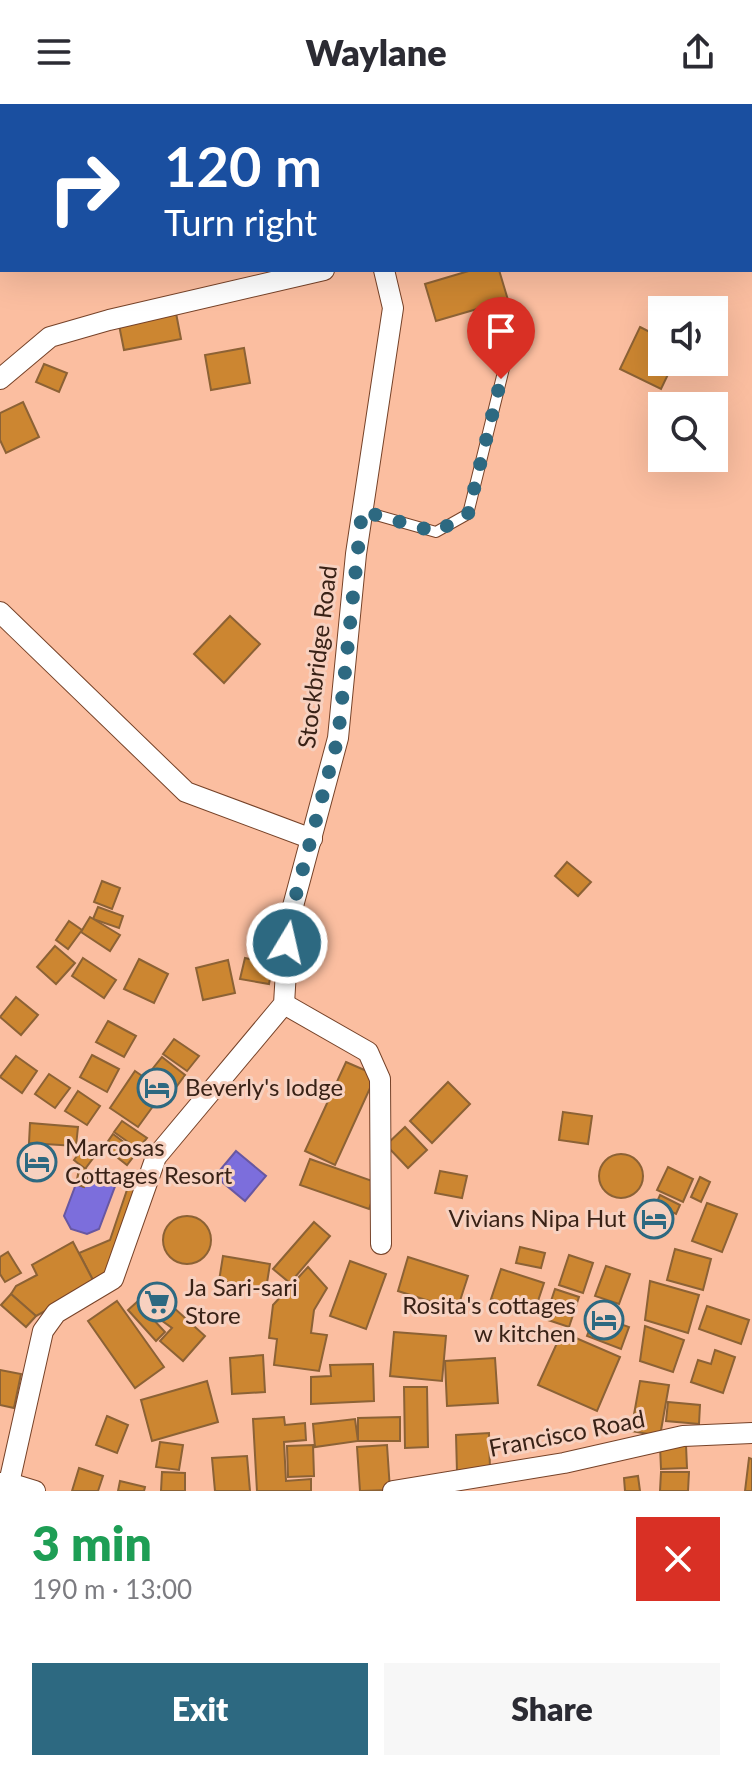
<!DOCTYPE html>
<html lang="en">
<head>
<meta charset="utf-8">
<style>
  body { margin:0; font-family:Lato,sans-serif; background:#f7f7f7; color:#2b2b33; height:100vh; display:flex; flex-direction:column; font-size:30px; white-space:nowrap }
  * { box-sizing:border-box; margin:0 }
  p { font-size:26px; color:#7c7c81 }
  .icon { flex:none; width:44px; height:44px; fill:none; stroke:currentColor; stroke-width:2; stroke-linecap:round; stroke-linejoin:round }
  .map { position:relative; height:1387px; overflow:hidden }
  .drawer { display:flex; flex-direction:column; background:#fff; flex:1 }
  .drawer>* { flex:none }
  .top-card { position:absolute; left:0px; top:0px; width:752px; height:168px; box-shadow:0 8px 32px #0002; background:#1a4fa0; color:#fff; overflow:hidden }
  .tools { position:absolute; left:648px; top:192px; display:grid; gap:16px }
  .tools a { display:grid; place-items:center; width:80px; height:80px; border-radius:0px; background:#fff; box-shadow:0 8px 32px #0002; font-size:40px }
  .pin { position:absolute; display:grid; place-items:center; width:68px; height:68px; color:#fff; margin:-82px -34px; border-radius:50% 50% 50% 0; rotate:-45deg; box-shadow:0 0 8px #0007 }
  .pin .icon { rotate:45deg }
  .me { position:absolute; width:88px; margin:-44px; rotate:9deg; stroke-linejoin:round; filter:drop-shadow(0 0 6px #0008) }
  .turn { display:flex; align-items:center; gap:28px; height:168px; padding:0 32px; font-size:36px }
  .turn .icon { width:104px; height:104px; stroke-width:2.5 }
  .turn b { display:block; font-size:56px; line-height:68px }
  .round { display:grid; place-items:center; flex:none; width:84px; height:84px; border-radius:0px; background:#f7f7f7 }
  .head { display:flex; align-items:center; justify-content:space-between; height:136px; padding:0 32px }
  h1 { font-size:48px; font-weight:800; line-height:60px; color:#1e9e55 }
  .cta { display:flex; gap:16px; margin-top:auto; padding:16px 32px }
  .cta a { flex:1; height:92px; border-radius:0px; background:#2d6981; color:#fff; font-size:32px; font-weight:800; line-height:92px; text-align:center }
  .cta a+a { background:#f7f7f7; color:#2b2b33 }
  header { display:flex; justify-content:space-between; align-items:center; height:104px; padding:0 32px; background:#fff; font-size:36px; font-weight:800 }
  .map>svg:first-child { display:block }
</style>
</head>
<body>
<header><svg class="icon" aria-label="menu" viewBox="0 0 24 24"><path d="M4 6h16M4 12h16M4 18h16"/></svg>Waylane<svg class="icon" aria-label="share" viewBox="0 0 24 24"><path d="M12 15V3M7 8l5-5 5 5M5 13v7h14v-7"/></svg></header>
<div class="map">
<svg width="752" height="1387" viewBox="0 0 752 1387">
  <rect width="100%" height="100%" fill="#fbbea0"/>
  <!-- water -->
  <g fill="#7c6edc" stroke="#6857a1" stroke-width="2">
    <polygon points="236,1047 266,1072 245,1097 215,1072"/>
    <polygon points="90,1068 117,1077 99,1125 87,1130 71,1125 64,1112 76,1080 84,1083"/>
  </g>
  <!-- building -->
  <g fill="#cc8631" stroke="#8c6235" stroke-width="2">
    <polygon points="472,166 499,166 508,196 436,217 425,180"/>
    <polygon points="176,209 181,235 124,246 119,221"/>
    <polygon points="640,223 662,234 662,258 674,258 661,285 620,265"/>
    <polygon points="244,244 250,279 211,286 205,251"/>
    <polygon points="44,260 67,269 59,288 36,278"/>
    <polygon points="23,298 39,333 6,349 0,336 0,309"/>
    <polygon points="230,512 260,540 224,579 194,550"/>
    <polygon points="567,758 591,778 578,792 555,772"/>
    <polygon points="102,777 120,784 112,805 94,798"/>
    <polygon points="98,803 123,812 119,824 93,815"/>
    <polygon points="90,813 120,831 110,847 81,828"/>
    <polygon points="69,817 82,826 68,845 56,836"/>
    <polygon points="55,842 75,859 56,880 37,863"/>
    <polygon points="83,854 116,876 104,894 72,872"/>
    <polygon points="245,854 273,860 269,880 240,875"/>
    <polygon points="139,855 168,870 154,899 124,885"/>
    <polygon points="228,856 235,889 203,896 196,864"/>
    <polygon points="16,893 38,911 21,931 0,913"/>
    <polygon points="108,917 136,932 124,953 96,938"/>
    <polygon points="174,935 199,952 187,967 163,950"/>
    <polygon points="92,951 119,965 107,988 80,973"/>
    <polygon points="16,952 37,967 22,989 0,973"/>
    <polygon points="162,953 185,971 174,986 150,968"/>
    <polygon points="346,958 376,971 335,1061 305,1047"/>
    <polygon points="135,967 164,987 138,1023 110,1004"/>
    <polygon points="49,970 70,984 55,1004 35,990"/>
    <polygon points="448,978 470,1000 432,1039 410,1017"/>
    <polygon points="78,987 100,1002 87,1021 65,1007"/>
    <polygon points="563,1008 592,1012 588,1040 559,1036"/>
    <polygon points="122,1017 147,1034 138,1045 114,1028"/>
    <polygon points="30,1019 78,1023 76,1042 29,1039"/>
    <polygon points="405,1023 427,1046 408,1064 386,1041"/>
    <polygon points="113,1030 137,1048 127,1061 104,1043"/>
    <polygon points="82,1045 94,1053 85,1065 74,1056"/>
    <circle cx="621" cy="1072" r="22"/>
    <polygon points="310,1055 378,1079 369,1105 300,1081"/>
    <polygon points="80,1061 90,1068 84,1083 76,1080"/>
    <polygon points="668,1063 693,1075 683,1098 657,1086"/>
    <polygon points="440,1067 467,1072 462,1094 435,1089"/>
    <polygon points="700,1073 710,1078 701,1098 691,1093"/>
    <polygon points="130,1077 141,1081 110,1171 95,1180 79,1149 110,1136"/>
    <polygon points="660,1091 680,1101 676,1110 656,1100"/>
    <polygon points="707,1099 737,1110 722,1148 692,1137"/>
    <circle cx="187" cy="1136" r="24"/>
    <polygon points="314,1118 330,1132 290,1179 273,1165"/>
    <polygon points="73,1138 95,1180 36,1212 11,1190 16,1182 37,1171 32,1161"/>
    <polygon points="520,1143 545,1149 541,1164 516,1159"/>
    <polygon points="675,1145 711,1155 703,1186 667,1176"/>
    <polygon points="8,1148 21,1169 5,1178 0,1170 0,1153"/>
    <polygon points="569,1151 593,1159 583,1189 559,1181"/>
    <polygon points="223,1152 270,1160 266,1185 219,1177"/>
    <polygon points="408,1153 468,1172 457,1206 398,1187"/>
    <polygon points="350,1157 386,1170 366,1225 330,1212"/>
    <polygon points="606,1162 630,1170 619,1200 595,1192"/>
    <polygon points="308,1163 327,1184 314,1206 311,1229 327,1231 319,1267 274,1261 277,1235 269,1234 273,1201"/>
    <polygon points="501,1165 544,1179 534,1209 491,1195"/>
    <polygon points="650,1177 699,1191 688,1229 645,1216"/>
    <polygon points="555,1185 579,1193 569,1223 545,1215"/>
    <polygon points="11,1190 36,1212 26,1223 1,1201"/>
    <polygon points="117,1197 164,1263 135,1284 88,1217"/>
    <polygon points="137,1198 165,1228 156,1237 128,1206"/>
    <polygon points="707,1202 749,1216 741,1240 699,1225"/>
    <polygon points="173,1203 205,1232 183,1257 160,1237 172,1224 161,1216"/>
    <polygon points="595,1211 629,1223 621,1245 587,1232"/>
    <polygon points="645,1222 684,1236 673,1268 640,1257"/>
    <polygon points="394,1228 446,1232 442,1277 390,1272"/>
    <polygon points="562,1228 620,1253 597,1307 538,1281"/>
    <polygon points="715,1246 735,1253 723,1289 691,1278 698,1256 711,1260"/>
    <polygon points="263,1251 265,1288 232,1290 230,1254"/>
    <polygon points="495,1254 498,1299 447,1302 445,1257"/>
    <polygon points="373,1260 374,1297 311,1300 311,1273 331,1272 330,1261"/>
    <polygon points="0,1266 21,1270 14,1304 0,1301"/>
    <polygon points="207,1277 218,1318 152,1337 141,1296"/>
    <polygon points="640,1277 669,1281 660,1332 631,1327"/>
    <polygon points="404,1283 427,1283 428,1343 405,1344"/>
    <polygon points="668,1298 700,1301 699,1320 666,1317"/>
    <polygon points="107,1312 128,1321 117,1349 96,1341"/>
    <polygon points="284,1313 285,1321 305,1319 306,1336 284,1338 286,1377 311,1375 311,1387 257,1387 253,1315"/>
    <polygon points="400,1313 400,1337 358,1337 358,1314"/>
    <polygon points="355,1315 358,1337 315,1343 313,1320"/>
    <polygon points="489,1329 490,1366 457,1368 456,1331"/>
    <polygon points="160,1338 183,1341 179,1366 156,1363"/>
    <polygon points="313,1341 314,1372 288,1373 287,1342"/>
    <polygon points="387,1341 390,1386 360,1387 357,1343"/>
    <polygon points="686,1341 687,1364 661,1365 660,1342"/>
    <polygon points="247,1352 250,1387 215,1387 212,1354"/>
    <polygon points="749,1354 752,1355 752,1387 745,1387"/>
    <polygon points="79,1364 103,1372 98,1387 72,1387"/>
    <polygon points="162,1368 185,1369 185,1387 161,1387"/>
    <polygon points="661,1368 689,1368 688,1387 660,1387"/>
    <polygon points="638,1372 640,1387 625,1387 624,1374"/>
    <polygon points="120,1377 145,1383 144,1387 118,1387"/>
  </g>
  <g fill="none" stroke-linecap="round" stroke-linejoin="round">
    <!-- service casing -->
    <g stroke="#764228" stroke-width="12">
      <polyline id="service" points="362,407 436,428 468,410 508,248"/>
    </g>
    <!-- minor casing -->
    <g stroke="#764228" stroke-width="22">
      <g id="minor">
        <polyline points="358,2 358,0"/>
        <polyline points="0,275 50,233 109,216 324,166"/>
        <polyline points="0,508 186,688 312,735"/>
        <polyline points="284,900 368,948 380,975 381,1140"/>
        <polyline points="0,1379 9,1379 35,1387"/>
        <polyline points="9,1379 43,1227 56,1209 113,1175 156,1053 284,900 289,817 338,634 356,450 393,204 384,166"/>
        <polyline points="393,1387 564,1359 683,1332 752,1329"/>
      </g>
    </g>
    <!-- service -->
    <use href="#service" stroke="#fff" stroke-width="10"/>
    <!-- minor -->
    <use href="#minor" stroke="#fff" stroke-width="20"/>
  </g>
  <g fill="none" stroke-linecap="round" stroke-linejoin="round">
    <!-- route -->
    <polyline stroke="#2d6981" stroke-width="14" stroke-dasharray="0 25.2" points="287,839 289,817 338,634 362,407 436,428 468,410 501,275"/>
  </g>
  <!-- icons -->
  <defs>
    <g id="hotel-ring" transform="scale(2)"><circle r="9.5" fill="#f7d1c0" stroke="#2d6981" stroke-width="1.5"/><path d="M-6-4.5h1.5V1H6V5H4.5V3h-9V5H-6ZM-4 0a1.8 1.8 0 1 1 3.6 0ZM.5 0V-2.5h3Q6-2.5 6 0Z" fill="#2d6981"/></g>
    <g id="supermarket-ring" transform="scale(2)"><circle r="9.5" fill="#f7d1c0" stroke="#2d6981" stroke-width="1.5"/><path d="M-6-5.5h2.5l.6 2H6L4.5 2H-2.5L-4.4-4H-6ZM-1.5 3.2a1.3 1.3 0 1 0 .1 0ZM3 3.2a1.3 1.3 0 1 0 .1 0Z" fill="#2d6981"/></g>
  </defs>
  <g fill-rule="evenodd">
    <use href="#hotel-ring" x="157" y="984"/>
    <use href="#hotel-ring" x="37" y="1058"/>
    <use href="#hotel-ring" x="654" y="1115"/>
    <use href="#supermarket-ring" x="157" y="1198"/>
    <use href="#hotel-ring" x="604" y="1216"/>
  </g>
  <g text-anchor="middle" stroke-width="6" stroke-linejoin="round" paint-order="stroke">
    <!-- street labels -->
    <g font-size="24" fill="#392216" stroke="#f7d1c0">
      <text transform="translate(318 553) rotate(-83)" y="8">Stockbridge Road</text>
      <text transform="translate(567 1330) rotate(-11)" y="8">Francisco Road</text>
    </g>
    <!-- poi labels -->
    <g font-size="24" fill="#392216" stroke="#f7d1c0" text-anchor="start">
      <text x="185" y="992">Beverly's lodge</text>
      <text x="65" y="1052">Marcosas<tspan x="65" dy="28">Cottages Resort</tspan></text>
      <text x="626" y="1123" text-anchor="end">Vivians Nipa Hut</text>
      <text x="185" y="1192">Ja Sari-sari<tspan x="185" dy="28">Store</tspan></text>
      <text x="576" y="1210" text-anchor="end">Rosita's cottages<tspan x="576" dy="28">w kitchen</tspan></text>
    </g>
  </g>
</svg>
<div class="tools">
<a><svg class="icon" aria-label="sound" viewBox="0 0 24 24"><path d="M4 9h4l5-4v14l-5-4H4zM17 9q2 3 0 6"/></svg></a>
<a><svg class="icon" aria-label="search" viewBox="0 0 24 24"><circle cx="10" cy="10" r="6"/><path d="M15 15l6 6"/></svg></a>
</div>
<div class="pin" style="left:501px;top:275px;background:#d93025"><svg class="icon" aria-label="arrive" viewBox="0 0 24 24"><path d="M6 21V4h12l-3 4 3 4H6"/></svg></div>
<svg class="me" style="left:287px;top:839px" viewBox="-20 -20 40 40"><circle r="17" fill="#2d6981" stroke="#fff" stroke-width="3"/><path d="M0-11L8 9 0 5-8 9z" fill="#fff"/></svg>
<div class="top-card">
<div class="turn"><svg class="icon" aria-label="right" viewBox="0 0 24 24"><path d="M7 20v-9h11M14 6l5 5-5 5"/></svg><div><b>120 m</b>Turn right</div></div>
</div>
</div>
<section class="drawer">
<div class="head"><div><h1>3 min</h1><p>190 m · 13:00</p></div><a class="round" style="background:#d93025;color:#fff"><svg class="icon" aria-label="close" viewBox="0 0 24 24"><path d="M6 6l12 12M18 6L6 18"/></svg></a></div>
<div class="cta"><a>Exit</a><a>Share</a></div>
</section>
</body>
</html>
